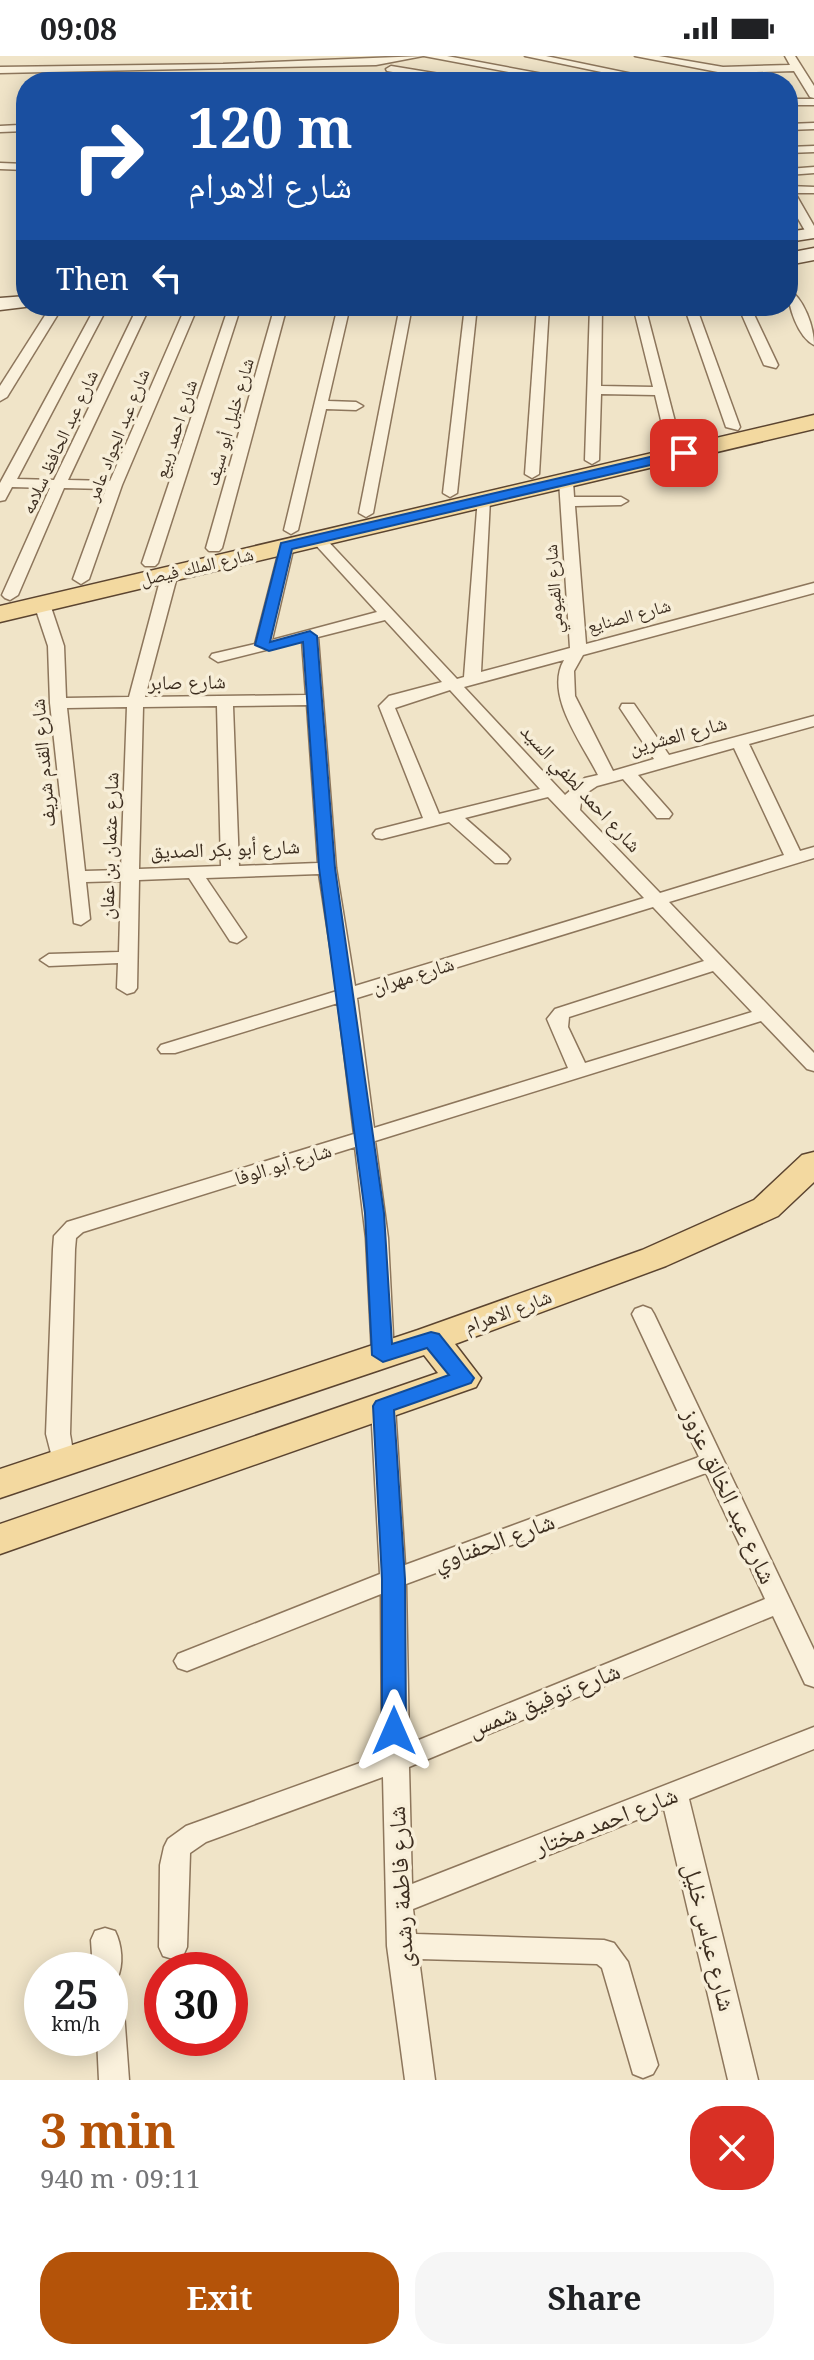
<!DOCTYPE html>
<html lang="en">
<head>
<meta charset="utf-8">
<style>
  body { margin:0; font-family:"Noto Serif","Noto Naskh Arabic",serif; background:#f6f6f6; color:#202124; height:100vh; display:flex; flex-direction:column; font-size:30px; white-space:nowrap }
  * { box-sizing:border-box; margin:0 }
  p { font-size:26px; color:#757577 }
  .icon { flex:none; width:44px; height:44px; fill:none; stroke:currentColor; stroke-width:2; stroke-linecap:round; stroke-linejoin:round }
  .map { position:relative; height:2024px; overflow:hidden }
  .sheet { display:flex; flex-direction:column; background:#fff; flex:1 }
  .sheet>* { flex:none }
  .top-card { position:absolute; left:16px; top:16px; width:782px; height:244px; border-radius:32px; box-shadow:0 4px 20px #0003; background:#1a4fa0; color:#fff; overflow:hidden }
  .speed { position:absolute; left:24px; top:1896px; display:flex; gap:16px; font-size:40px; font-weight:700; text-align:center }
  .speed>* { display:grid; place-content:center; width:104px; height:104px; border-radius:50%; background:#fff; box-shadow:0 4px 20px #0003; line-height:1 }
  .speed small { font-size:20px; font-weight:400 }
  .speed .limit { border:12px solid #d22; background:#fff; color:#111 }
  .pin { position:absolute; display:grid; place-items:center; width:68px; height:68px; color:#fff; margin:-34px; border-radius:16px; box-shadow:0 4px 12px #0006 }
  .me { position:absolute; width:88px; margin:-44px; rotate:0deg; stroke-linejoin:round; filter:drop-shadow(0 0 6px #0008) }
  .turn { display:flex; align-items:center; gap:28px; height:168px; padding:0 40px; font-size:36px }
  .turn .icon { width:104px; height:104px; stroke-width:2.5 }
  .turn b { display:block; font-size:56px; line-height:68px }
  .then { display:flex; align-items:center; height:76px; padding:0 40px; background:#0003; gap:16px; font-size:30px }
  .round { display:grid; place-items:center; flex:none; width:84px; height:84px; border-radius:32px; background:#f6f6f6 }
  .overview { display:flex; align-items:center; justify-content:space-between; height:136px; padding:0 40px }
  h1 { font-size:48px; font-weight:700; line-height:60px; color:#b45309 }
  .button { display:flex; gap:16px; margin-top:auto; padding:16px 40px }
  .button a { flex:1; height:92px; border-radius:32px; background:#b45309; color:#fff; font-size:32px; font-weight:700; line-height:92px; text-align:center }
  .button a+a { background:#f6f6f6; color:#202124 }
  .status { display:flex; justify-content:space-between; align-items:center; height:56px; padding:0 40px; background:#fff; direction:ltr }
  .status svg { height:22px; fill:currentColor }
  .map>svg:first-child { display:block }
</style>
</head>
<body>
<div class="status"><b>09:08</b><svg viewBox="0 0 49 12"><path d="M0 12V9h3v3zM5 12V6h3v6zM10 12V3h3v9zM15 12V0h3v12zM26 1h20v11H26zM47 4h2v5h-2z"/></svg></div>
<div class="map">
<svg width="814" height="2024" viewBox="0 0 814 2024">
  <rect width="100%" height="100%" fill="#f0e4c8"/>
  <g fill="none" stroke-linecap="round" stroke-linejoin="round">
    <!-- street casing -->
    <g stroke="#8d765c" stroke-width="3">
      <g id="street">
        <polygon points="423,0 376,9 0,17 0,11 223,8"/>
        <polygon points="424,0 447,0 586,26 562,26"/>
        <polygon points="525,0 546,0 671,26 649,26"/>
        <polygon points="635,0 659,0 723,11 790,9 785,0 795,0 814,30 814,42 810,41 794,15 723,17"/>
        <polygon points="391,10 470,23 475,26 451,26 387,15 386,13"/>
        <rect x="788" y="43" width="26" height="6"/>
        <polygon points="26,47 26,75 0,76 0,70 19,69 21,50"/>
        <polygon points="814,67 814,73 788,74 788,68"/>
        <polygon points="814,90 814,96 788,97 788,91"/>
        <polygon points="0,107 26,108 26,114 0,113"/>
        <polygon points="814,111 814,117 788,119 788,113"/>
        <polygon points="788,130 814,131 814,137 795,137 814,170 814,180 808,180 788,145"/>
        <path d="M788 233C804 242 814 271 814 289 798 281 788 251 788 233Z"/>
        <polygon points="51,250 63,250 7,341 0,345 0,330"/>
        <polygon points="96,250 108,250 17,423 54,424 138,250 150,250 68,424 110,425 186,250 198,250 122,429 89,523 81,528 73,523 106,433 64,432 18,539 10,544 5,542 2,539 50,432 12,431 5,444 0,445 0,427"/>
        <polygon points="229,250 241,250 158,507 155,510 145,510 142,507"/>
        <polygon points="275,250 287,250 222,492 219,495 209,495 206,492"/>
        <polygon points="338,250 350,250 328,345 356,346 363,350 356,354 326,353 298,474 291,478 284,474"/>
        <polygon points="400,250 412,250 373,457 366,461 359,457"/>
        <polygon points="465,250 477,250 457,437 450,441 443,437"/>
        <polygon points="537,250 549,250 539,418 532,422 525,418"/>
        <polygon points="590,250 602,250 601,330 653,331 633,250 645,250 680,385 678,388 666,385 655,339 601,338 599,404 592,408 585,404"/>
        <polygon points="684,250 696,250 740,371 738,374 726,371"/>
        <polygon points="738,250 750,250 778,309 776,312 764,309"/>
        <path d="M566 421 573 425 574 441H621L628 445 621 449 575 450 586 588 814 527V537L583 599 574 615 575 640 613 715 654 703 620 652 622 648H634L669 699 814 660V670L749 688 800 795 814 791V802L669 846 814 997V1015L807 1013 761 965 375 1085 388 1182 394 1299 391 1305H375L372 1299 366 1182 355 1091 83 1176 76 1182 75 1193 70 1378 75 1407 71 1413 63 1416 55 1413 46 1378 53 1193 54 1180 67 1166 354 1078 338 947 175 997H161L158 993 161 989 337 935 319 818 206 822 246 881 237 887 230 885 189 822 139 824 137 932 134 936 127 938 117 932 118 907 49 910 40 904 49 898 119 896 121 825 86 826 90 863 81 869 74 867 50 647 48 590 34 548 42 543 50 548 64 590 66 642 129 641 162 517 170 512 178 517 145 641 306 639 302 585 218 606 210 601 212 598 255 588 281 487 286 485 294 490 272 584 377 556 313 486 311 483 318 479 323 480 457 623 464 621 478 441 490 444 481 616 570 592 559 425ZM385 564 442 626 389 640 379 650 423 762 376 774 373 778 376 782 382 783 449 766 495 807H507L510 803 507 799 465 762 548 741 644 842 355 930 336 812 318 581ZM564 604C544 639 582 687 598 719L585 722 565 739 464 631ZM450 634 540 733 439 758 395 652ZM307 649 318 807 239 810 233 650ZM217 650 221 810 139 813 143 651ZM127 651 121 814 85 815 67 652ZM734 692 784 799 660 837 580 754 582 740 597 730 623 723 657 762H669L672 758 669 754 638 719ZM653 851 704 905 555 953 547 963 568 1012 374 1072 357 942ZM713 915 752 956 585 1007 568 971 569 961Z"/>
        <path d="M643 1250 651 1253 654 1258 814 1594V1631L805 1628 773 1560 409 1711 412 1828 814 1671V1693L689 1743 758 2024H728L664 1753 413 1853 416 1878 604 1884 614 1887 628 1906 658 2009 653 2018 643 2022 633 2018 602 1912 597 1908 419 1903 435 2024H405L387 1890 383 1721 206 1786 190 1797 187 1891 183 1900 173 1903 163 1900 159 1891 160 1809 164 1791 168 1783 186 1770 382 1699 381 1538 187 1615 178 1612 174 1605 178 1598 380 1518 371 1350 375 1344H391L395 1350 405 1509 699 1401 632 1258 635 1253ZM706 1417 765 1543 409 1688 406 1528Z"/>
        <path d="M105 1872 115 1875C122 1889 124 1909 117 1923L110 1925V1914H93L91 1884 95 1875Z"/>
        <polygon points="110,1943 120,1947 124,1956 129,2024 99,2024 97,1982 110,1982"/>
      </g>
    </g>
    <!-- secondary casing -->
    <g stroke="#6f573f" stroke-width="3">
      <g id="secondary">
        <polygon points="814,172 814,182 788,186 788,176"/>
        <polygon points="814,192 814,204 788,209 788,197"/>
        <polygon points="26,240 26,250 33,250 0,254 0,242"/>
      </g>
    </g>
    <!-- primary casing -->
    <g stroke="#5b4430" stroke-width="3">
      <g id="primary">
        <polygon points="814,359 814,373 0,566 0,550"/>
        <polygon points="814,1096 814,1126 778,1160 666,1210 455,1288 481,1322 476,1331 0,1498 0,1468 438,1317 424,1299 0,1442 0,1413 418,1274 642,1194 754,1144 802,1099"/>
      </g>
    </g>
    <!-- street -->
    <use href="#street" fill="#faf1dc" fill-rule="evenodd"/>
    <!-- secondary -->
    <use href="#secondary" fill="#faf1dc" fill-rule="evenodd"/>
    <!-- primary -->
    <use href="#primary" fill="#f3d9a0" fill-rule="evenodd"/>
  </g>
  <!-- route -->
  <polygon fill="#1a73e8" stroke="#114b97" stroke-width="2" points="684,393 689,394 689,400 292,493 270,586 310,575 317,580 335,812 384,1157 392,1288 431,1276 439,1278 474,1322 471,1327 394,1354 405,1523 406,1675 402,1682 394,1685 386,1682 382,1675 382,1523 373,1350 376,1345 449,1319 427,1292 383,1306 372,1299 365,1157 319,812 303,586 269,595 255,589 281,487"/>
  <g text-anchor="middle" stroke-width="7" stroke-linejoin="round" paint-order="stroke">
    <!-- far-street labels -->
    <g font-size="18" fill="#3d2e20" stroke="#f7eed8">
      <text transform="translate(230 366) rotate(-74)" y="6">شارع خليل أبو سيف</text>
      <text transform="translate(176 373) rotate(-72)" y="6">شارع احمد ربيع</text>
      <text transform="translate(118 379) rotate(-68)" y="6">شارع عبد الجواد عامر</text>
      <text transform="translate(60 386) rotate(-65)" y="6">شارع عبد الحافظ سلامه</text>
      <text transform="translate(197 511) rotate(-13)" y="6">شارع الملك فيصل</text>
      <text transform="translate(554 533) rotate(-94)" y="6">شارع الفيومي</text>
      <text transform="translate(629 560) rotate(-15)" y="6">شارع الصنايع</text>
    </g>
    <!-- street labels -->
    <g font-size="20" fill="#3d2e20" stroke="#f7eed8">
      <text transform="translate(187 626) rotate(-1)" y="7">شارع صابر</text>
      <text transform="translate(678 679) rotate(-15)" y="7">شارع العشرين</text>
      <text transform="translate(43 707) rotate(-95)" y="7">شارع القدم شريف</text>
      <text transform="translate(581 732) rotate(47)" y="7">شارع احمد لطفي السيد</text>
      <text transform="translate(109 790) rotate(-88)" y="7">شارع عثمان بن عفان</text>
      <text transform="translate(225 793) rotate(-2)" y="7">شارع أبو بكر الصديق</text>
      <text transform="translate(413 919) rotate(-17)" y="7">شارع مهران</text>
      <text transform="translate(283 1108) rotate(-17)" y="7">شارع أبو الوفا</text>
      <text transform="translate(508 1255) rotate(-20)" y="7">شارع الاهرام</text>
    </g>
    <!-- near-street labels -->
    <g font-size="24" fill="#3d2e20" stroke="#f7eed8">
      <text transform="translate(729 1440) rotate(65)" y="8">شارع عبد الخالق عزوز</text>
      <text transform="translate(494 1486) rotate(-20)" y="8">شارع الحفناوي</text>
      <text transform="translate(544 1644) rotate(-22)" y="8">شارع توفيق شمس</text>
      <text transform="translate(606 1765) rotate(-21)" y="8">شارع احمد مختار</text>
      <text transform="translate(401 1831) rotate(-93)" y="8">شارع فاطمة رشدى</text>
      <text transform="translate(709 1881) rotate(76)" y="8">شارع عباس خليل</text>
    </g>
  </g>
</svg>
<div class="speed"><div>25<small>km/h</small></div><div class="limit">30</div></div>
<div class="pin" style="left:684px;top:397px;background:#d93025"><svg class="icon" aria-label="arrive" viewBox="0 0 24 24"><path d="M6 21V4h12l-3 4 3 4H6"/></svg></div>
<svg class="me" style="left:394px;top:1675px" viewBox="-20 -20 40 40"><path d="M0-17L14 15 0 8-14 15z" fill="#1a73e8" stroke="#fff" stroke-width="4"/></svg>
<div class="top-card">
<div class="turn"><svg class="icon" aria-label="right" viewBox="0 0 24 24"><path d="M7 20v-9h11M14 6l5 5-5 5"/></svg><div><b>120 m</b>شارع الاهرام</div></div>
<div class="then">Then<svg class="icon" aria-label="left" viewBox="0 0 24 24"><path d="M17 20v-9H6M10 6l-5 5 5 5"/></svg></div>
</div>
</div>
<section class="sheet">
<div class="overview"><div><h1>3 min</h1><p>940 m · 09:11</p></div><a class="round" style="background:#d93025;color:#fff"><svg class="icon" aria-label="close" viewBox="0 0 24 24"><path d="M6 6l12 12M18 6L6 18"/></svg></a></div>
<div class="button"><a>Exit</a><a>Share</a></div>
</section>
</body>
</html>
